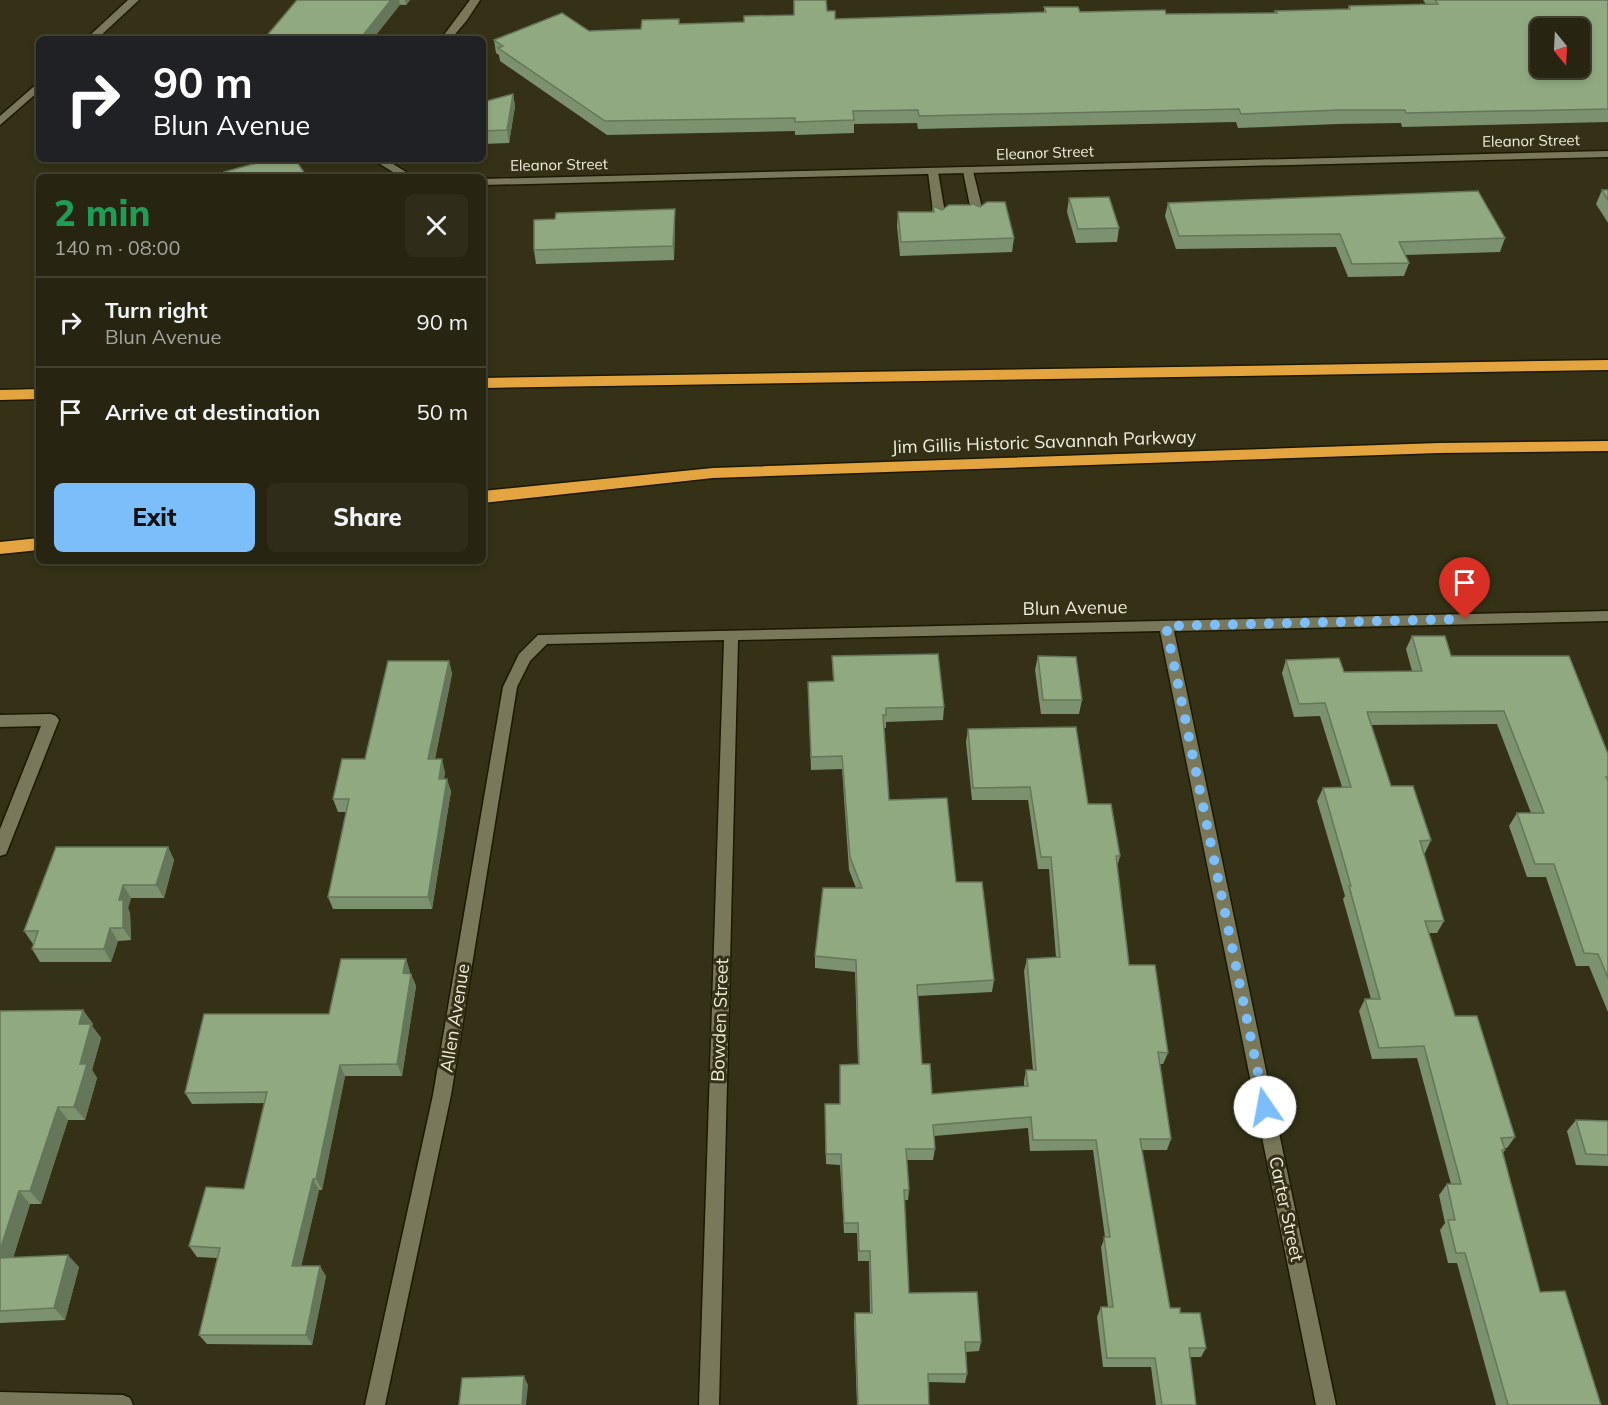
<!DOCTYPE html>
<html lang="en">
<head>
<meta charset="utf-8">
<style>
  body { margin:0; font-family:Mulish,sans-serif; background:#2f2d1a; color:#f1f3f6; height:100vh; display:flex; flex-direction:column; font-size:22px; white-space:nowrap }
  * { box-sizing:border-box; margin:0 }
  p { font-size:20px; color:#a4a59f }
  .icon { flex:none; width:33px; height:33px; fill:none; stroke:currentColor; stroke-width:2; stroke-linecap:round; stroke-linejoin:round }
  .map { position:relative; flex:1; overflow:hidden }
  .side { position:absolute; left:36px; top:174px; width:450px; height:390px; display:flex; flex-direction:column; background:#272511; border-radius:9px; box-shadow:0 3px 9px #0003,0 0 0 2px #434231 }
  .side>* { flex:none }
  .hud { position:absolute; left:36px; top:36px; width:450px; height:126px; border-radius:9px; box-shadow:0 3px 9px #0003,0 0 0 2px #434231; background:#202124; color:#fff; overflow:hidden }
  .needle { width:39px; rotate:162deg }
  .controls { position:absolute; left:1530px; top:18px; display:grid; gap:12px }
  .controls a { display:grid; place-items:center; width:60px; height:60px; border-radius:9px; background:#272511; box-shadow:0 3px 9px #0003,0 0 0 2px #434231; font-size:30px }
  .pin { position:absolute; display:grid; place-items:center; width:51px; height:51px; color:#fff; margin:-62px -26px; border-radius:50% 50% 50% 0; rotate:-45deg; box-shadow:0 0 6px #0007 }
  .pin .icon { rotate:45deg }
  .me { position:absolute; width:66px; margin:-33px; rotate:348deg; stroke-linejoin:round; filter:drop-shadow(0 0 4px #0008) }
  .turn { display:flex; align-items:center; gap:21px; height:126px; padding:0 18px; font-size:27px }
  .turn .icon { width:78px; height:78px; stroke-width:2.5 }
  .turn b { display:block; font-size:42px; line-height:51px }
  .round { display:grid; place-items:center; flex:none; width:63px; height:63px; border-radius:9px; background:#2f2d1a }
  .head { display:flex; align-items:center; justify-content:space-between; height:102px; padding:0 18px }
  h1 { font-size:36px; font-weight:800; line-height:45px; color:#1e9e55 }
  .primary-button { display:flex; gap:12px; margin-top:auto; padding:12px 18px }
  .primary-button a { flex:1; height:69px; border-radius:9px; background:#7cbef9; color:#111; font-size:24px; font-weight:800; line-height:69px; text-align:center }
  .primary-button a+a { background:#2f2d1a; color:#f1f3f6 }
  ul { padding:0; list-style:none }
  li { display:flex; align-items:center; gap:18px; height:90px; padding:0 18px; border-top:2px solid #434231 }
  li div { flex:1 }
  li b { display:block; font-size:22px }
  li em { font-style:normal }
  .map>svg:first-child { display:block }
</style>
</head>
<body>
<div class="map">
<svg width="1608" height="1405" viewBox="0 0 1608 1405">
  <rect width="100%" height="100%" fill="#343117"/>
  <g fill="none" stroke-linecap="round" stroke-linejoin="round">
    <!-- service casing -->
    <g stroke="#1b1901" stroke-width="3">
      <g id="service">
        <polygon points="968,168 973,171 984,216 978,219 972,216 963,171"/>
        <polygon points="933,169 938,172 946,219 940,222 934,219 928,172"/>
      </g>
    </g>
    <!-- minor casing -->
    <g stroke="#1b1901" stroke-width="3">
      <g id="minor">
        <polygon points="470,0 480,0 467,20 451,39 441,39"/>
        <polygon points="1608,151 1608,157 483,185 483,179"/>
        <polygon points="372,159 385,159 414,177 401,177"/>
        <polygon points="1608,611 1608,621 1174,631 1336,1405 1316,1405 1160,631 738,640 719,1405 699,1405 724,640 547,644 530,661 517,687 451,1095 385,1405 365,1405 433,1095 503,687 519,654 538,635"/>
        <polygon points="51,714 56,716 59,720 8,849 6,854 0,856 0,829 41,726 0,727 0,715"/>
        <polygon points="0,1392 123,1395 130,1398 133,1405 0,1405"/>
      </g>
    </g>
    <!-- tertiary casing -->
    <g stroke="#1b1901" stroke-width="3">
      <g id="tertiary">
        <polygon points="128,0 139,0 97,39 86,39"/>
        <polygon points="39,82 39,91 0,125 0,116"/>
      </g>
    </g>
    <!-- motorway casing -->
    <g stroke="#1b1901" stroke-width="3">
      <g id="motorway">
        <polygon points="1608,360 1608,370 483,388 483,378"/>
        <polygon points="39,389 39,399 0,400 0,390"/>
        <polygon points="1608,441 1608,451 1439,453 713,478 483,503 483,491 713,468 1439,443"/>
        <polygon points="39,538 39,550 0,554 0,542"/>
      </g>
    </g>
    <!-- service -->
    <use href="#service" fill="#7a785b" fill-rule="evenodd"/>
    <!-- minor -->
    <use href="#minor" fill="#7a785b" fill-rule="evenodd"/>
    <!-- tertiary -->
    <use href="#tertiary" fill="#7a785b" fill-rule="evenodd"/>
    <!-- motorway -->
    <use href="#motorway" fill="#e4a540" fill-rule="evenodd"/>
  </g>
  <!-- wall -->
  <g fill="#7c916e">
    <polygon points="297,0 410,0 406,5"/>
    <polygon points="1423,0 1608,0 1608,122 1402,127 1401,123 1337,124 1238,128 1236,122 918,129 917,123 854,124 854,133 795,135 795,131 607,135 500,61 499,55 496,53 494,40 589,31 641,29 680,24 744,22 827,11 835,19 1044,12 1044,7 1080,12 1166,14 1275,13 1275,11 1348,9 1349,6 1426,4"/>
    <polygon points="513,94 515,106 509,143 483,144 483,102"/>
    <polygon points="1602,190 1608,190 1608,223 1596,204"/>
    <polygon points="1069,198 1119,228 1117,242 1076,243 1067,212"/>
    <polygon points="1168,203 1505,238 1500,252 1405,255 1409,263 1404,276 1348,277 1336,247 1176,249 1165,216"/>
    <polygon points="933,206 942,210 1014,238 1012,252 900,256 897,226 898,212 932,212"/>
    <polygon points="675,209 675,222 674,260 536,264 534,250 555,219"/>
    <polygon points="1412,636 1451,656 1608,754 1608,1012 1589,966 1576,966 1546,877 1527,877 1509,826 1517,813 1531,813 1497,724 1371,725 1391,786 1431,840 1425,853 1423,853 1444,921 1437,933 1429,933 1455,1016 1515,1137 1507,1148 1504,1148 1505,1150 1503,1153 1540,1292 1601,1405 1496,1405 1457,1263 1448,1263 1440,1230 1445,1223 1439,1195 1447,1184 1451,1184 1417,1058 1372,1059 1359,1011 1365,999 1371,999 1343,899 1345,896 1317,801 1323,788 1342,787 1320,716 1294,717 1282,673 1286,660 1344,672 1412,671 1406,649"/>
    <polygon points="832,656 944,707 943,720 886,722 886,728 884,728 889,800 956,882 994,980 992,992 918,996 922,1064 932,1094 1024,1086 1024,1081 1026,1070 1033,1070 1024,971 1027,959 1056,957 1049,869 1038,869 1028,800 972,800 966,742 968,729 1088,804 1120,856 1117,867 1129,965 1168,1053 1163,1064 1160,1064 1171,1139 1167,1150 1142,1150 1170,1308 1180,1313 1206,1348 1201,1357 1190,1357 1196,1405 1156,1405 1151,1367 1103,1367 1097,1317 1101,1307 1108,1307 1101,1247 1105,1237 1093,1150 1030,1151 1028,1128 934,1136 935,1149 933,1160 907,1160 909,1190 908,1200 904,1200 909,1293 981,1342 979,1351 966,1352 967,1374 965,1383 929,1382 929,1405 857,1405 854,1323 855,1313 870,1313 869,1261 858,1261 857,1233 844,1233 840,1165 826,1164 825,1115 840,1104 840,1065 858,1064 855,972 815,968 815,956 856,888 849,870 842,769 811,770 808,682 833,681"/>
    <polygon points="1038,656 1082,700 1079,714 1041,714 1035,670"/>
    <polygon points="449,661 452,674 435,759 445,772 444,779 451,791 432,909 333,909 328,897 346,812 338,812 333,799 365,759"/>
    <polygon points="168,847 174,860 164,898 131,898 128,908 130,913 131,940 118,941 111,962 40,962 32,949 34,944 33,944 24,931"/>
    <polygon points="406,959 410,972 410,974 411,974 416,986 402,1076 345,1076 322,1190 319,1190 301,1266 326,1276 312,1345 207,1344 199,1335 217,1258 197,1257 189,1246 244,1189 264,1103 192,1104 185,1093 329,1014"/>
    <polygon points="83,1010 93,1024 92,1026 101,1038 92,1070 97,1078 85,1120 68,1120 41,1204 30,1204 13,1258 79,1267 65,1320 0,1323 0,1011"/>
    <polygon points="1576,1120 1608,1121 1608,1166 1576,1165 1567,1131"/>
  </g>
  <!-- shaded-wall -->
  <g fill="#65765a">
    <polygon points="391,0 399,0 400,5 373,39 360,39"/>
    <polygon points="405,0 410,0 406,5"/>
    <polygon points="513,94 515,106 509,143 507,130"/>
    <polygon points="675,209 675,222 674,260 673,246"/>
    <polygon points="449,661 452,674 432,772 428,759"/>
    <polygon points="442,759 445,772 442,791 439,779"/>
    <polygon points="447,779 451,791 432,909 428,897"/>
    <polygon points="168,847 174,860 164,898 156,885"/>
    <polygon points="123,885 131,898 128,908 130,913 131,940 123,928 119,900"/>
    <polygon points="110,928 118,941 111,962 104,949"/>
    <polygon points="406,959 410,972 408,986 403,973"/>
    <polygon points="411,974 416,986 402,1076 397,1064"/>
    <polygon points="83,1010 93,1024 92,1026 101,1038 92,1070 97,1078 85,1120 74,1107 80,1064 79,1024"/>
    <polygon points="340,1065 345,1076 322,1190 316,1179"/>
    <polygon points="58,1107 68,1120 41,1204 30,1191"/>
    <polygon points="313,1179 319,1190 299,1276 292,1266"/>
    <polygon points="19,1191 30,1204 9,1271 0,1261 0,1250"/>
    <polygon points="68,1255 79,1267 65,1320 54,1308"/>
    <polygon points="320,1266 326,1276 312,1345 306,1335"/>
    <polygon points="524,1376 528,1385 526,1405 522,1405"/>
  </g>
  <!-- building -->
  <g fill="#90a980" stroke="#65765a" stroke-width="1.5" fill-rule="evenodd">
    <polygon points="297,0 391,0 360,39 264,39"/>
    <path d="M794 0H826L827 11H835V19L1046 12 1044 7H1078L1080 12 1165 10 1166 14 1277 13 1275 11 1350 9 1349 6 1438 4 1435 0H1608V109L1406 113 1405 110H1340L1241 114 1239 109 919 116 918 110 853 111 854 120 795 122V118L605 121 498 48 503 46 494 40 562 13 589 31 641 29 642 20 679 19V24L744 22V16L794 15ZM1540 28H1580V68H1540Z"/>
    <polygon points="513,94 507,130 483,131 483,102"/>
    <polygon points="272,159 295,159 307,177 227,177 224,172"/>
    <polygon points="1602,190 1608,190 1608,200"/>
    <polygon points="1478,191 1505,238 1399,242 1409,263 1352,264 1340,234 1179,236 1168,203"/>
    <polygon points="1109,197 1119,228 1078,229 1069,198"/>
    <polygon points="987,202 1005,202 1014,238 901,242 898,212 934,212 933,206 942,210 949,205 971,205 971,203 980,207"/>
    <polygon points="675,209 673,246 534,250 534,220 555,219 556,213"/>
    <polygon points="1412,636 1445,636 1451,656 1569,656 1608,754 1608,777 1606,777 1608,781 1608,978 1598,954 1584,953 1554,864 1535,864 1517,813 1544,813 1504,711 1367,712 1391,786 1413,786 1431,840 1420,841 1444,921 1425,921 1455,1016 1477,1016 1515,1137 1501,1138 1505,1150 1502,1150 1540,1292 1565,1291 1601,1405 1508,1405 1465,1253 1456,1253 1448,1220 1455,1220 1447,1184 1461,1184 1424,1046 1379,1048 1365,999 1380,999 1349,886 1351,886 1323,788 1351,787 1325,703 1299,704 1286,660 1339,658 1344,672 1422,671"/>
    <polygon points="938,654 944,707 886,708 886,715 883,715 889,800 947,798 956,882 982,882 994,980 917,985 922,1064 930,1064 932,1094 1028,1086 1026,1070 1036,1070 1027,959 1060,957 1051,857 1041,857 1030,787 973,788 968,729 1076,727 1088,804 1111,804 1120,856 1116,856 1129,965 1155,965 1168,1053 1158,1052 1171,1139 1140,1139 1170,1308 1180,1308 1180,1313 1200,1313 1206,1348 1189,1348 1196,1405 1162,1405 1155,1358 1107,1358 1101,1307 1113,1307 1104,1237 1110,1237 1096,1140 1033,1140 1031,1117 933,1125 935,1149 906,1149 909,1190 904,1190 909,1293 977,1292 981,1342 965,1342 967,1374 928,1374 929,1405 858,1405 855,1313 872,1313 870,1251 859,1251 858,1223 844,1223 841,1154 826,1154 825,1104 840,1104 840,1065 859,1064 856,960 815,956 823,888 862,888 850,857 842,756 811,757 808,682 834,681 832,656"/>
    <polygon points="1038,656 1076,657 1082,700 1043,700"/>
    <polygon points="388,661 449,661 428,759 442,759 439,779 447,779 428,897 328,897 349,799 333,799 342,759 365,759"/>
    <polygon points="56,847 168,847 156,885 123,885 119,900 123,900 123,928 110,928 104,949 32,949 38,931 24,931"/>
    <polygon points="341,959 406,959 403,973 411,974 397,1064 340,1065 316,1179 313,1179 292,1266 320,1266 306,1335 199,1335 220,1248 189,1246 206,1187 244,1189 267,1092 185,1093 204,1014 329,1014"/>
    <polygon points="83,1010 79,1024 91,1024 80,1064 87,1064 74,1107 58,1107 30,1191 19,1191 0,1250 0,1011"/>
    <polygon points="1576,1120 1608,1121 1608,1155 1586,1154"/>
    <polygon points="68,1255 54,1308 0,1311 0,1258"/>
    <polygon points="524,1376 522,1405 459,1405 462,1378"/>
  </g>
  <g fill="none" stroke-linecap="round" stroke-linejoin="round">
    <!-- route -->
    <polyline stroke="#7cbef9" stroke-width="10" stroke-dasharray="0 18" points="1265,1107 1166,626 1465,619"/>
  </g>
  <g text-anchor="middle" stroke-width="6" stroke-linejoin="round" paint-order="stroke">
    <!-- far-street labels -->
    <g font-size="15" fill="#efeede" stroke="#343117">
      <text transform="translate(1531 141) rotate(-1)" y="5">Eleanor Street</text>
      <text transform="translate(1045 153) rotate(-2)" y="5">Eleanor Street</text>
      <text transform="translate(559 165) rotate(-1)" y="5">Eleanor Street</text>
    </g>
    <!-- street labels -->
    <g font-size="18" fill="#efeede" stroke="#343117">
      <text transform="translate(1044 442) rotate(-2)" y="6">Jim Gillis Historic Savannah Parkway</text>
      <text transform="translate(1075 608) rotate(-1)" y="6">Blun Avenue</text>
      <text transform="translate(455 1018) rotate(-81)" y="6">Allen Avenue</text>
      <text transform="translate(720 1020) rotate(-88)" y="6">Bowden Street</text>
      <text transform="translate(1286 1209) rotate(78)" y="6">Carter Street</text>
    </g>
  </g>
</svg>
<div class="controls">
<a><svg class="needle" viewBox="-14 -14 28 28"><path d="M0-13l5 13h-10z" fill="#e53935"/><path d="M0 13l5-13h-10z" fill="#a4a59f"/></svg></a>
</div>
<div class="pin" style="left:1465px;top:619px;background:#d93025"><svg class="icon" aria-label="arrive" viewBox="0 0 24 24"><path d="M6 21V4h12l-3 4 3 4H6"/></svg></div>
<svg class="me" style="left:1265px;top:1107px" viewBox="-20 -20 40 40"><circle r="19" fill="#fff"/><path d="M0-13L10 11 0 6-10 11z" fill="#7cbef9"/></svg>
<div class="hud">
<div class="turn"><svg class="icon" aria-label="right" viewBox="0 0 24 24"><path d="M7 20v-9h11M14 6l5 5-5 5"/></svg><div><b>90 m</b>Blun Avenue</div></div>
</div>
<section class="side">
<div class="head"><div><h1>2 min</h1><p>140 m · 08:00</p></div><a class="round"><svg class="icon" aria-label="close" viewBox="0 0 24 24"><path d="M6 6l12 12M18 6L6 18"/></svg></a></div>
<ul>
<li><svg class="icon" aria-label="right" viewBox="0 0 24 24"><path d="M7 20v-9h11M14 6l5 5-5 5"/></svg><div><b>Turn right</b><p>Blun Avenue</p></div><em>90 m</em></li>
<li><svg class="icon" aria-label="arrive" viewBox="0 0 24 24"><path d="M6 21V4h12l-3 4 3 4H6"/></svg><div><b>Arrive at destination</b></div><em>50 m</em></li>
</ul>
<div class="primary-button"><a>Exit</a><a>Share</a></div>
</section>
</div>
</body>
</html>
